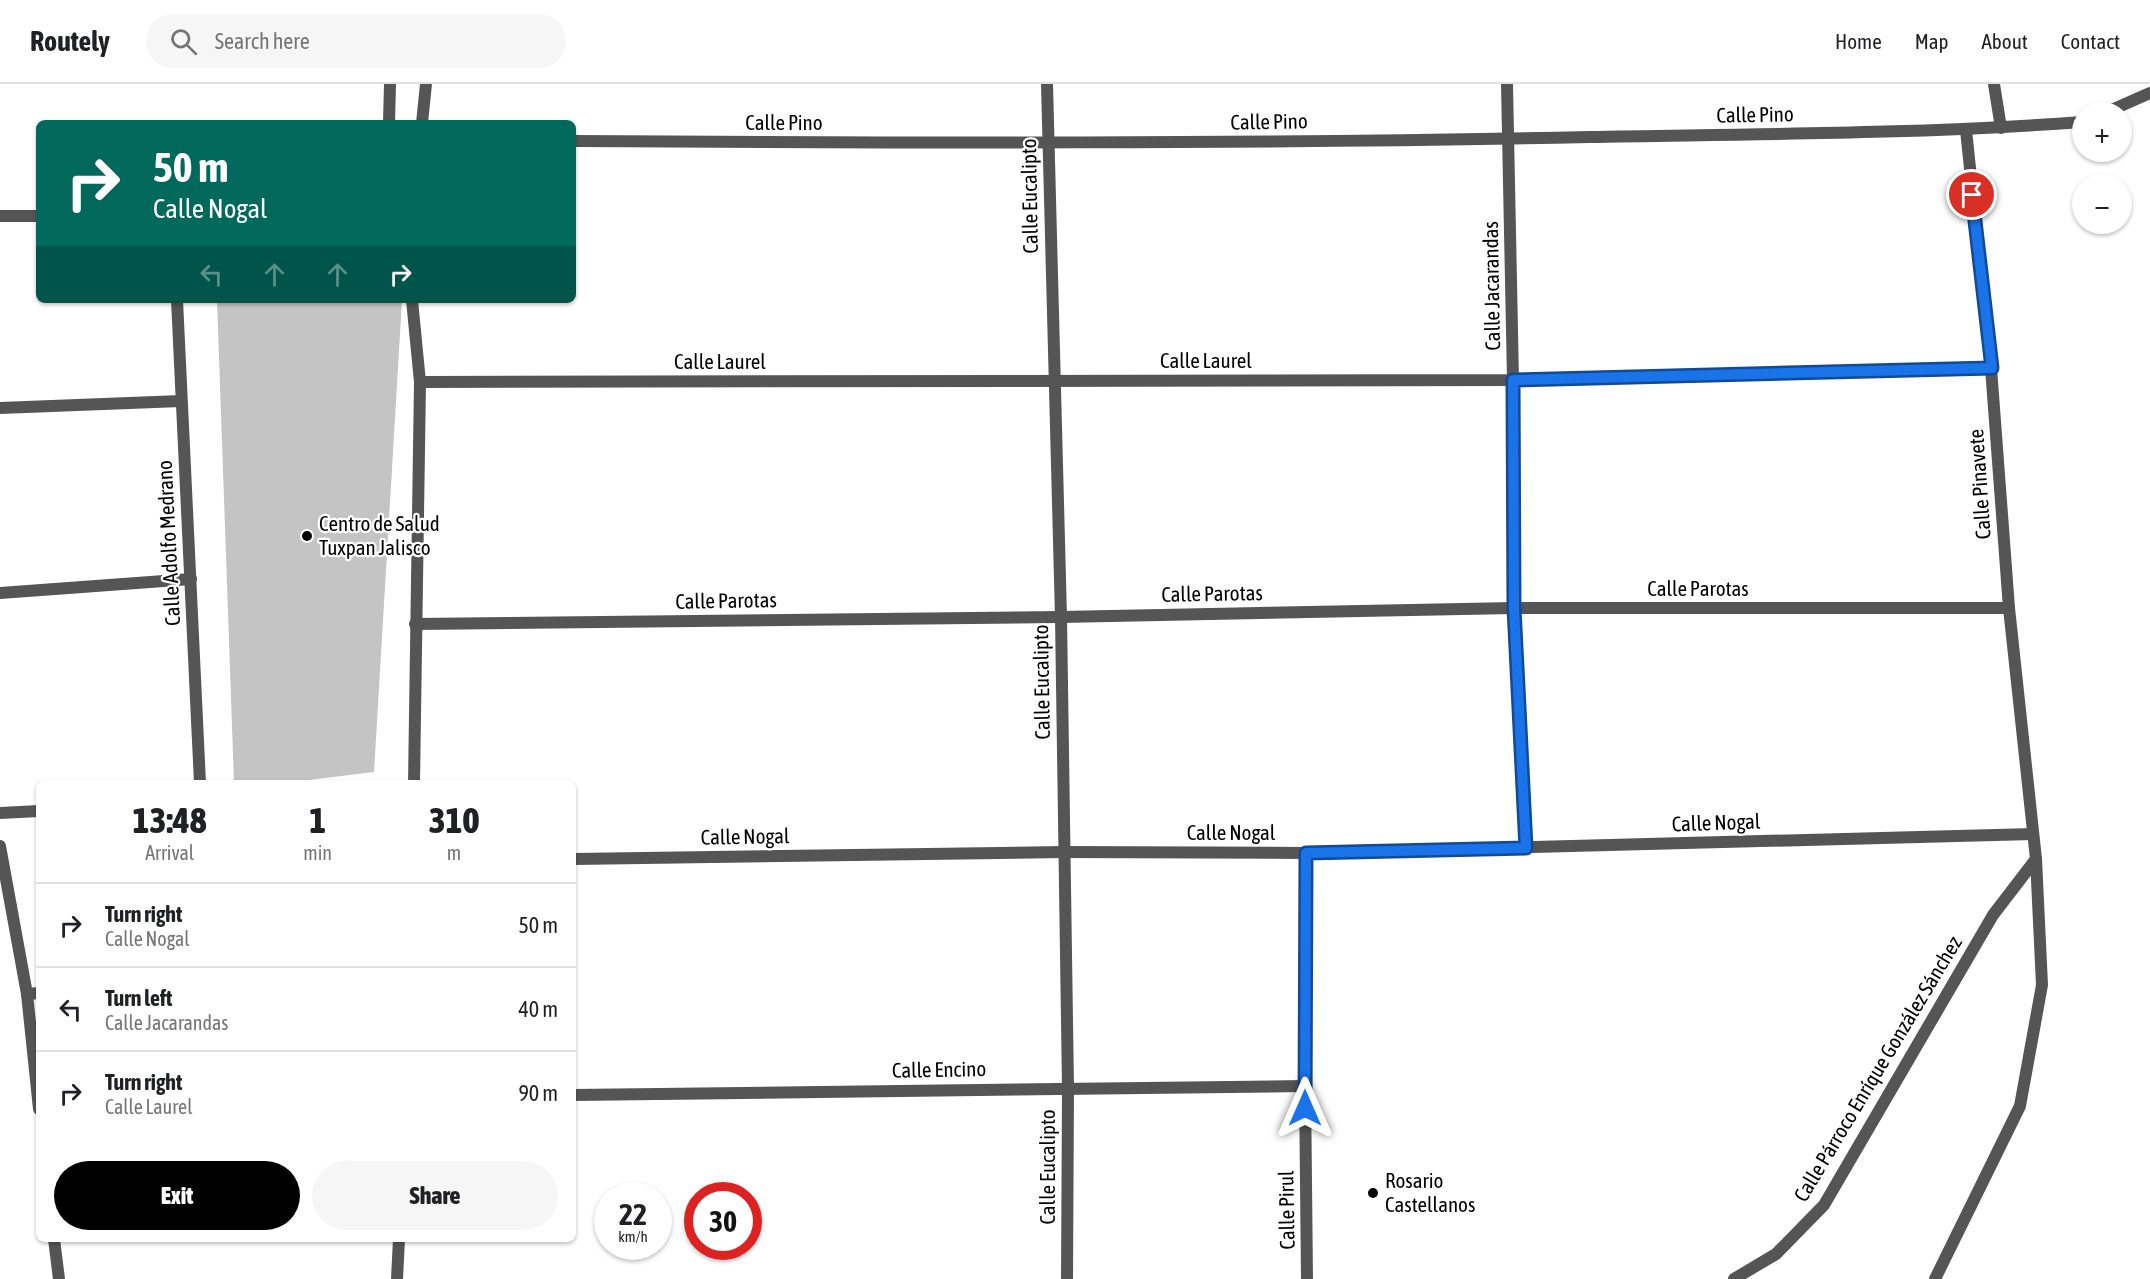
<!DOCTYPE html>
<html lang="en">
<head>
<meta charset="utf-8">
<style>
  body { margin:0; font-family:"Asap Condensed",sans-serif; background:#f6f6f6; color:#202124; height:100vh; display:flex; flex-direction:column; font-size:22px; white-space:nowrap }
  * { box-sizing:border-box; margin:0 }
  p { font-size:20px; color:#757577 }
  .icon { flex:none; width:33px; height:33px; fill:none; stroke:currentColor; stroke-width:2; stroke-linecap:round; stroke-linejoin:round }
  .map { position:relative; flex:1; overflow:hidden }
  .side { position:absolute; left:36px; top:696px; width:540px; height:462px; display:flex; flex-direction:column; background:#fff; border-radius:9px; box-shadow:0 2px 4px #0004 }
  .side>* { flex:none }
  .top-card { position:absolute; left:36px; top:36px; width:540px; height:183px; border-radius:9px; box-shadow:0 2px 4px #0004; background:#00695c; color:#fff; overflow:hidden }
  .controls { position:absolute; left:2072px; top:18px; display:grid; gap:12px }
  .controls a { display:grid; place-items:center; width:60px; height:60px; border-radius:50%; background:#fff; box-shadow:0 2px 4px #0004; font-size:30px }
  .speed { position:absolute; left:594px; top:1098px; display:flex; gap:12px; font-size:30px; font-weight:700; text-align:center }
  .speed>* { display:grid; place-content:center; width:78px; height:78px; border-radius:50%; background:#fff; box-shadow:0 2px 4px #0004; line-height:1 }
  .speed small { font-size:15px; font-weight:400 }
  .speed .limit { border:9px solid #d22; background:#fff; color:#111 }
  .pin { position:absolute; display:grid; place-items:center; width:51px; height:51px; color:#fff; margin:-26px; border:3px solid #fff; border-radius:50%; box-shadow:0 2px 6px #0007 }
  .me { position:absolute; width:66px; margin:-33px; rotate:0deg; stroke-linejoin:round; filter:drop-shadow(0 0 4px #0008) }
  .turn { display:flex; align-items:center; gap:21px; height:126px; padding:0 18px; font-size:27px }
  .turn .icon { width:78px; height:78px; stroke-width:2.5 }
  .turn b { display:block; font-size:42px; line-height:51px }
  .lanes { display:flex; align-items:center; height:57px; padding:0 18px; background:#0003; justify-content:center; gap:30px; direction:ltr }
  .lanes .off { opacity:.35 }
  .eta { display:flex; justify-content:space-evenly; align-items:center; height:102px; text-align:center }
  .eta b { font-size:36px; font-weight:800; line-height:42px }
  .cta { display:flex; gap:12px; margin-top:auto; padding:12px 18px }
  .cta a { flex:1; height:69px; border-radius:36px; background:#000; color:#fff; font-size:24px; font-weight:800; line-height:69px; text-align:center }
  .cta a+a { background:#f6f6f6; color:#202124 }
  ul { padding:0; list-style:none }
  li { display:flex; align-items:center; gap:18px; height:84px; padding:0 18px; border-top:2px solid #e0e0e0 }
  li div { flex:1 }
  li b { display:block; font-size:22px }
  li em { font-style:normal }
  header { display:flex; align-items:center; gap:36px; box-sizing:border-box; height:84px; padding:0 30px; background:#fff; border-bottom:2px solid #e0e0e0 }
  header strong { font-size:28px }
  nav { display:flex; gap:33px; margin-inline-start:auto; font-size:21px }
  .search { width:420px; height:54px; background:#f6f6f6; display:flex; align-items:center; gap:15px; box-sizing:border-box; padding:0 21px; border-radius:33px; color:#757577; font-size:22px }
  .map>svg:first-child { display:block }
</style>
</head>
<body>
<header>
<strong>Routely</strong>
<div class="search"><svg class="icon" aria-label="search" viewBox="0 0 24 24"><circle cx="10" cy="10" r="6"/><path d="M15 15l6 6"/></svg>Search here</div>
<nav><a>Home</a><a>Map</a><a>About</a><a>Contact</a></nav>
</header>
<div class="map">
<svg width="2150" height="1195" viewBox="0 0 2150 1195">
  <rect width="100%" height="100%" fill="#fff"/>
  <!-- building -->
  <polygon fill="#c4c4c4" points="217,216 402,216 374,688 284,699 234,699"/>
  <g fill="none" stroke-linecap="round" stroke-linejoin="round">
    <!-- street -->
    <g stroke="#555" stroke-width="12">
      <polyline points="1047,0 1061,533 1068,1004 1067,1195"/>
      <polyline points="1507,0 1513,296 1514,524 1526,764"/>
      <polyline points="1994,0 2001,44"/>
      <polyline points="2107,28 2150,9"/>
      <polyline points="389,39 390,0"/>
      <polyline points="422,39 426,0"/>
      <path d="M573 57C912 59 1251 60 1589 53 1754 50 1918 50 2082 38"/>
      <polyline points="0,132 39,132"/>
      <polyline points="177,216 200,699"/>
      <polyline points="412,216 420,298 414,699"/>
      <polyline points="420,298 1513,296 1991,284"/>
      <polyline points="0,324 181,317"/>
      <polyline points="0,509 191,495"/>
      <polyline points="415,540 1061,533 1514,524 2009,524"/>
      <polyline points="0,729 39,727"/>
      <polyline points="0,762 27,910 39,1025"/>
      <polyline points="1306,769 1305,1002 1307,1195"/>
      <polyline points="573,775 1063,768 1306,769 2033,750"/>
      <polyline points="27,910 39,909"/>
      <polyline points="573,1011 1305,1002"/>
      <polyline points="54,1155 59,1195"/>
      <polyline points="397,1195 399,1155"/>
      <polyline points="1734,1195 1776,1170 1824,1121 1993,831 2036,775"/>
      <polyline points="1935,1195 2020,1022 2042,901 2036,775 2009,524 1991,284 1966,46"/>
    </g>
  </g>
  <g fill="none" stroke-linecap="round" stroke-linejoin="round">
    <!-- route casing -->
    <g stroke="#114b97" stroke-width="15">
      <polyline id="route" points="1305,1024 1306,769 1526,764 1514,524 1513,296 1992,284 1972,111"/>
    </g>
    <!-- route -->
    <use href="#route" stroke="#1a73e8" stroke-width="10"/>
  </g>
  <!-- markers -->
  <g fill="#000" stroke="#fff" stroke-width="2">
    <circle cx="307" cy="452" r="6"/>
    <circle cx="1373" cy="1109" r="6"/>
  </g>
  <g text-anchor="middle" stroke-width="4.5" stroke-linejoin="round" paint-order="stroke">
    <!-- street labels -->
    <g font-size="21" fill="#000" stroke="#fff">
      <text transform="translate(1755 31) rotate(-1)" y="7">Calle Pino</text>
      <text transform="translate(1269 38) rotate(-1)" y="7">Calle Pino</text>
      <text x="784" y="46">Calle Pino</text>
      <text transform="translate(1030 112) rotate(-91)" y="7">Calle Eucalipto</text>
      <text transform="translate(1492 202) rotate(-91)" y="7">Calle Jacarandas</text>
      <text x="1206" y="284">Calle Laurel</text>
      <text x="720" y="285">Calle Laurel</text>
      <text transform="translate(1980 400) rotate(-94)" y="7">Calle Pinavete</text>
      <text transform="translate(169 459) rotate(-93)" y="7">Calle Adolfo Medrano</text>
      <text x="1698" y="512">Calle Parotas</text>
      <text transform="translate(1212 510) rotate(-1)" y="7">Calle Parotas</text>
      <text transform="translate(726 517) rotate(-1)" y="7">Calle Parotas</text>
      <text transform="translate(1042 598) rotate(-91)" y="7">Calle Eucalipto</text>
      <text transform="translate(1716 739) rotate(-2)" y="7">Calle Nogal</text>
      <text x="1231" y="756">Calle Nogal</text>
      <text transform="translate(745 753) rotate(-1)" y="7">Calle Nogal</text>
      <text transform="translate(1878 985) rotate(-59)" y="7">Calle Párroco Enríque González Sánchez</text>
      <text transform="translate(939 986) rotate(-1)" y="7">Calle Encino</text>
      <text transform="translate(1048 1083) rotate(-90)" y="7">Calle Eucalipto</text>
      <text transform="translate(1287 1126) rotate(-91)" y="7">Calle Pirul</text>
    </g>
    <!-- poi labels -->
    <g font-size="21" fill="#000" stroke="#fff" text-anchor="start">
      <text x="319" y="447">Centro de Salud<tspan x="319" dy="24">Tuxpan Jalisco</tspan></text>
      <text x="1385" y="1104">Rosario<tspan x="1385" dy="24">Castellanos</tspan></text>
    </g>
  </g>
</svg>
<div class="controls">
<a>+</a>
<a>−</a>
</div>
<div class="speed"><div>22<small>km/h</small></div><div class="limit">30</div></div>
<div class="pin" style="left:1972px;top:111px;background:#d93025"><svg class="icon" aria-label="arrive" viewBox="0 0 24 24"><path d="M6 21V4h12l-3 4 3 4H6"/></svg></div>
<svg class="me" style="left:1305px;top:1024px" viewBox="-20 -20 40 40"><path d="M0-17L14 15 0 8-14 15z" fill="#1a73e8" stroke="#fff" stroke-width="4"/></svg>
<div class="top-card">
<div class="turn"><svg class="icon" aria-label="right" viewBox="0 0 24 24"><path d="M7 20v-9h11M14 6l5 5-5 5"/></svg><div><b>50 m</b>Calle Nogal</div></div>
<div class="lanes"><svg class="icon off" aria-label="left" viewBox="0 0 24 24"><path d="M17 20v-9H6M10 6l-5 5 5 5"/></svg><svg class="icon off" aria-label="ahead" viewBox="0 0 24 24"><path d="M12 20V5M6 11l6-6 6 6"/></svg><svg class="icon off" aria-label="ahead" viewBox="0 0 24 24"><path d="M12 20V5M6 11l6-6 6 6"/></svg><svg class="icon" aria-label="right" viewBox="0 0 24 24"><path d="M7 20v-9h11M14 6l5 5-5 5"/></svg></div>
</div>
<section class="side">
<div class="eta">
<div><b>13:48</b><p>Arrival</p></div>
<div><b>1</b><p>min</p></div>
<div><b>310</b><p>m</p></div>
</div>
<ul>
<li><svg class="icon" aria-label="right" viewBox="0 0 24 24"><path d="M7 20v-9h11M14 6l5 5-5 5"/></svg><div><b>Turn right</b><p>Calle Nogal</p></div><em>50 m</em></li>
<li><svg class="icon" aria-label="left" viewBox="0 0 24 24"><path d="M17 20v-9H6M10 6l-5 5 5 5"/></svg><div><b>Turn left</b><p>Calle Jacarandas</p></div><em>40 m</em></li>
<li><svg class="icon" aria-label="right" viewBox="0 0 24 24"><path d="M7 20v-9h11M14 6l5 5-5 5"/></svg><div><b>Turn right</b><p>Calle Laurel</p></div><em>90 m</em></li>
</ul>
<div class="cta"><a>Exit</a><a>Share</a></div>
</section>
</div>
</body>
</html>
